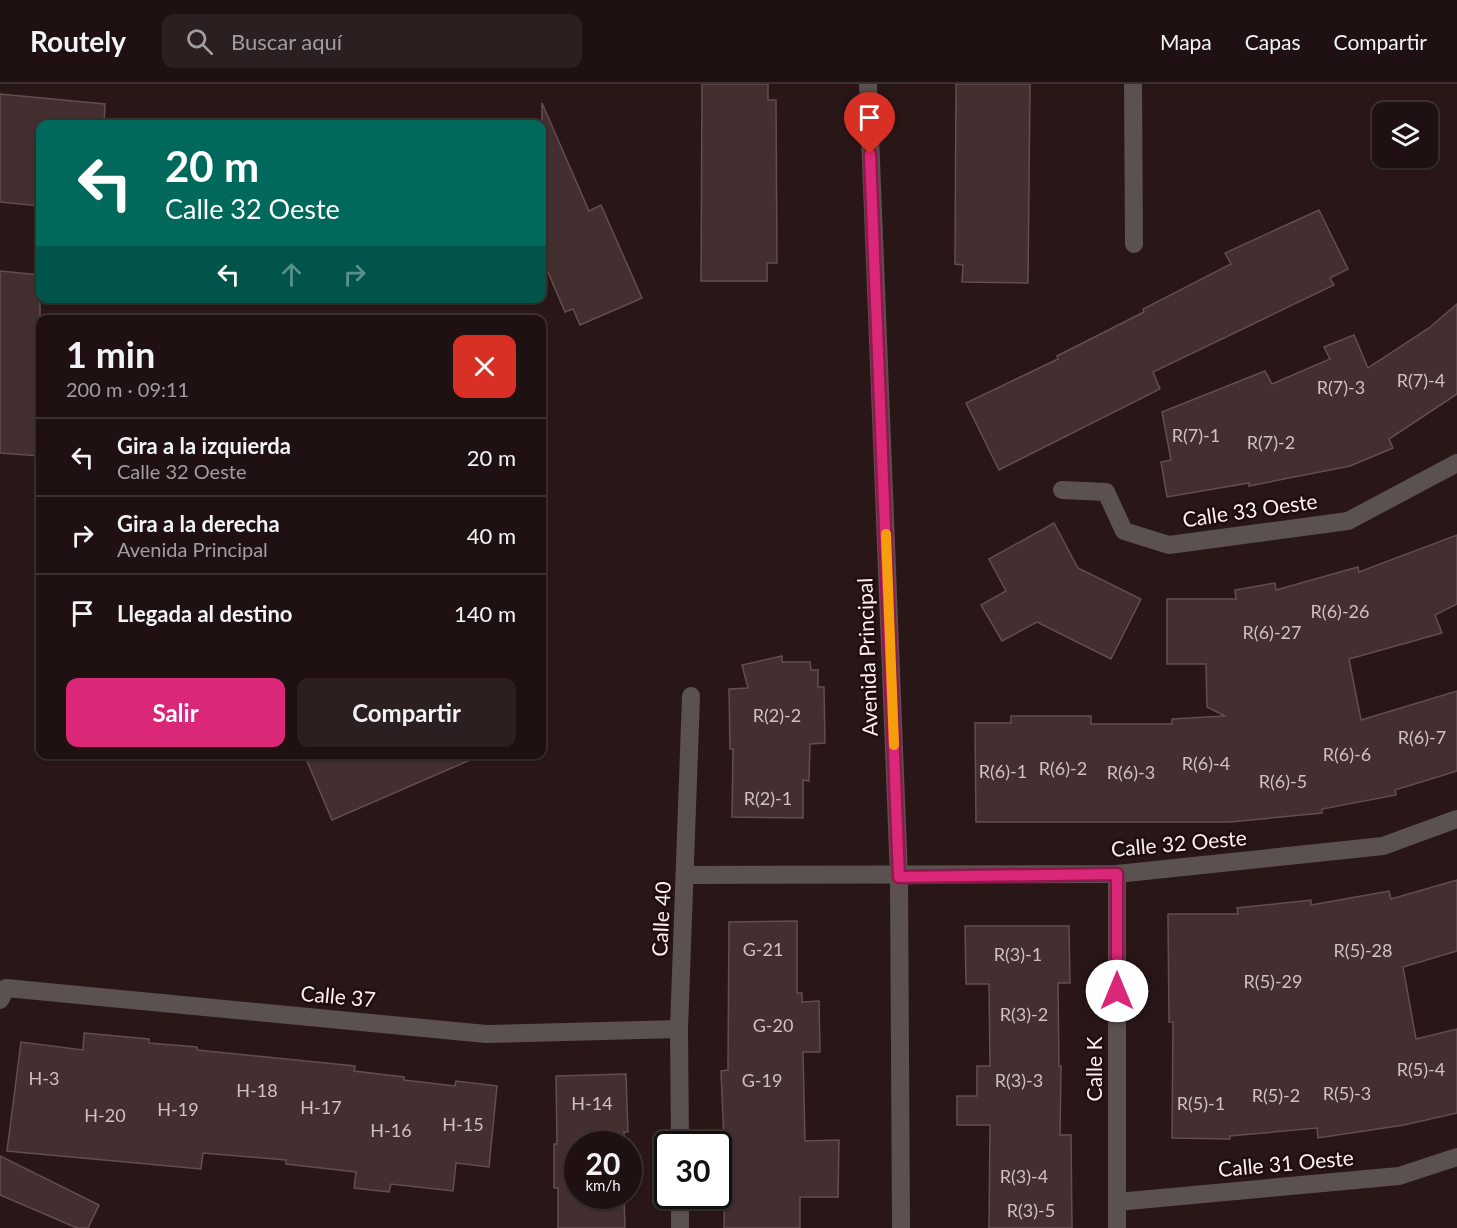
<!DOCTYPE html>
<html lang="es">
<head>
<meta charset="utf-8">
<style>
  body { margin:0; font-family:Lato,sans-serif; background:#2c1f20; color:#f1f3f6; height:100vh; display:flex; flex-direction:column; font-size:22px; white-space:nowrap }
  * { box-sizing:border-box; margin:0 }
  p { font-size:20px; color:#a19d9f }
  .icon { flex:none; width:33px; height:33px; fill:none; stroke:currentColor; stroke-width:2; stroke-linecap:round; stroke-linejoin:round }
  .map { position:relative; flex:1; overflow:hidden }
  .sheet { position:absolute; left:36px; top:231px; width:510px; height:444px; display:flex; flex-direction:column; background:#1f1112; border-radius:12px; box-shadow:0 2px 4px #0004,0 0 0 2px #3c3132 }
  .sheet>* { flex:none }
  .hud { position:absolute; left:36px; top:36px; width:510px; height:183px; border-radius:12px; box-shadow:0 2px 4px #0004,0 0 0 2px #3c3132; background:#00695c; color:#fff; overflow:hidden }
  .controls { position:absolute; left:1372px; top:18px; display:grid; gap:12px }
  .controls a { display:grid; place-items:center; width:66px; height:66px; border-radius:12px; background:#1f1112; box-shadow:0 2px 4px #0004,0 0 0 2px #3c3132; font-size:30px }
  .speed { position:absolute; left:564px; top:1047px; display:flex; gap:12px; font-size:30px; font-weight:700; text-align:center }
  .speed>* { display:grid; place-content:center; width:78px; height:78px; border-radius:50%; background:#1f1112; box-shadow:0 2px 4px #0004,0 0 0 2px #3c3132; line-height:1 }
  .speed small { font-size:15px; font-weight:400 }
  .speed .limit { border:3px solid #111; border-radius:9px; background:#fff; color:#111 }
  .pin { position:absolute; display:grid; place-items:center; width:51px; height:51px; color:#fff; margin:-62px -26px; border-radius:50% 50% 50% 0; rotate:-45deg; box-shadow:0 0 6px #0007 }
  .pin .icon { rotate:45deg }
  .me { position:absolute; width:66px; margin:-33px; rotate:0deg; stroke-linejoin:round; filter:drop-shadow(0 0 4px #0008) }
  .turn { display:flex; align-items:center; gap:21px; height:126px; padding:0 30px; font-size:27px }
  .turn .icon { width:78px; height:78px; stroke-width:2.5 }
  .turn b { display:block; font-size:42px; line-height:51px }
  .lanes { display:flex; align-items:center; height:57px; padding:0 30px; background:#0003; justify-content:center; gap:30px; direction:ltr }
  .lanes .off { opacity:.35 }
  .round { display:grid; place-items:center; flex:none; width:63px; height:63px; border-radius:12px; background:#2c1f20 }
  .summary { display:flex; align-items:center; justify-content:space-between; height:102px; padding:0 30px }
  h1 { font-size:36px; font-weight:700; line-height:45px }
  .primary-button { display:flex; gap:12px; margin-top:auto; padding:12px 30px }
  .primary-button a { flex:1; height:69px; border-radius:12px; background:#db2777; color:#fff; font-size:24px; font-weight:700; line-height:69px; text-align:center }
  .primary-button a+a { background:#2c1f20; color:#f1f3f6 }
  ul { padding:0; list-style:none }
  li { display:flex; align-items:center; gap:18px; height:78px; padding:0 30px; border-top:2px solid #3c3132 }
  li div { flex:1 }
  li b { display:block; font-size:22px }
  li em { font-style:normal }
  header { display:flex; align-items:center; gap:36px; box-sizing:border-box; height:84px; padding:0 30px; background:#1f1112; border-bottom:2px solid #3c3132 }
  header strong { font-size:28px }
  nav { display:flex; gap:33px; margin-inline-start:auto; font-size:21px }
  .search { width:420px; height:54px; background:#2c1f20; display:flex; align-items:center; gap:15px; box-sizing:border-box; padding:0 21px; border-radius:12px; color:#a19d9f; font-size:22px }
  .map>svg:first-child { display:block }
</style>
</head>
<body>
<header>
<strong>Routely</strong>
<div class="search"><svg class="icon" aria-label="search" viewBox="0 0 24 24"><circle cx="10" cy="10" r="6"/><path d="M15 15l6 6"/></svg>Buscar aquí</div>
<nav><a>Mapa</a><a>Capas</a><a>Compartir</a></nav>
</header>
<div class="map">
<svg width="1457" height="1144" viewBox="0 0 1457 1144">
  <rect width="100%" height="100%" fill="#291718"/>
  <!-- building -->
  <g fill="#432f30" stroke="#634d4f" stroke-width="1.5">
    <polygon points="702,0 768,0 768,16 776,16 777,179 767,179 767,197 701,197"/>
    <polygon points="956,0 1030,0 1028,199 962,198 963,181 955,180"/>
    <polygon points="0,10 105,20 104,40 40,40 40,122 0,118"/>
    <polygon points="542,19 589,127 601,121 642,214 580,241 573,225 565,228 542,174"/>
    <polygon points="1319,126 1348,185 1330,194 1334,201 1153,288 1160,305 999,386 966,319 1058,275 1057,272 1144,228 1143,225 1231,180 1225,169"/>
    <polygon points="0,187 40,191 40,372 0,369"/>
    <polygon points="1457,220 1457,310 1389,355 1393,364 1350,382 1249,402 1249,399 1167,413 1161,378 1171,376 1162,328 1265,287 1272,300 1330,275 1324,263 1354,251 1368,284 1429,244"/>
    <polygon points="1054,439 1078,484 1141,515 1111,575 1037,538 1002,557 981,521 1006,507 989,475"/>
    <polygon points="1457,451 1457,520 1435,531 1442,549 1349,575 1361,636 1457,607 1457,687 1395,706 1396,711 1322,725 1322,729 1230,738 976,738 975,639 1011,639 1011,632 1091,632 1091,640 1172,640 1172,635 1225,632 1207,623 1206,580 1167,580 1167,515 1236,515 1235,506 1275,499 1276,506 1358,483 1359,488"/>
    <polygon points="782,572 782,578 810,578 811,586 818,586 818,603 824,603 825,659 810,660 809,697 803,696 803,734 732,733 733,665 730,665 729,605 748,604 742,581"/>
    <polygon points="304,670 484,670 332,736"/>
    <polygon points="1457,796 1457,867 1403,883 1416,955 1457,945 1457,1029 1404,1041 1318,1054 1317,1044 1230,1052 1230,1055 1172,1054 1173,938 1169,938 1168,830 1238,830 1237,824 1311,816 1311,821 1389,807 1391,815"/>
    <polygon points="797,837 797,909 802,909 802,918 819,917 820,968 803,968 805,1057 839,1056 838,1113 800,1113 800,1144 724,1144 725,1085 721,987 728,986 729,838"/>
    <polygon points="965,842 1069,842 1070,899 1058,899 1059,982 1061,982 1060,1051 1071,1051 1072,1144 989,1144 990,1041 957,1041 957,1012 977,1012 977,982 990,982 989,900 966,900"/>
    <polygon points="84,949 149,955 149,959 197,963 197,966 355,982 354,987 404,993 404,996 455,1002 456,997 497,1002 489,1083 456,1079 453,1107 391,1100 389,1108 354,1104 356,1088 286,1080 286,1076 203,1069 201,1085 7,1067 21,958 83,966"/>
    <polygon points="626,990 628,1048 624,1048 624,1060 578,1060 578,1112 624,1112 625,1144 558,1144 558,1104 554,1104 554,1060 557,1060 556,992"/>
    <polygon points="0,1072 99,1121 88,1144 77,1144 0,1111"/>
  </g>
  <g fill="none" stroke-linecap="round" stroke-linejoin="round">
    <!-- minor -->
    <g stroke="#5b5151" stroke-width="18">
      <polyline points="868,0 899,793 901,1144"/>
      <polyline points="1133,0 1134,160"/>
      <polyline points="1062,406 1106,408 1124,447 1169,461 1348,437 1457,379"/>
      <polyline points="1117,790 1117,1144"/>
      <polyline points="686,791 1117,790 1383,762 1457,735"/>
      <polyline points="0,916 6,904 486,950 679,945"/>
      <polyline points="680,1060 679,945 691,612"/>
      <polyline points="680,1112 680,1144"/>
      <polyline points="1117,1118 1399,1092 1457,1073"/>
    </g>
  </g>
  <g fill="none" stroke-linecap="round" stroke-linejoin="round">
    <!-- route casing -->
    <g stroke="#8e194d" stroke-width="15">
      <polyline id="route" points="870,70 899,793 1117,790 1117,907"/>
    </g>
    <!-- route -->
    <use href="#route" stroke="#db2777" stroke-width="10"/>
    <!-- slow -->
    <polyline stroke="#f59e0b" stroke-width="10" points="886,450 894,661"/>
  </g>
  <g text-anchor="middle" stroke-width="5" stroke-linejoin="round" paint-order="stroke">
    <!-- number labels -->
    <g font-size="18" fill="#cfc0c1">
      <text x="1421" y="303">R(7)-4</text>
      <text x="1341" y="310">R(7)-3</text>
      <text x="1196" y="358">R(7)-1</text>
      <text x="1271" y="365">R(7)-2</text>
      <text x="1340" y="534">R(6)-26</text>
      <text x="1272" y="555">R(6)-27</text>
      <text x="777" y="638">R(2)-2</text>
      <text x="1422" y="660">R(6)-7</text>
      <text x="1347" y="677">R(6)-6</text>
      <text x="1206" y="686">R(6)-4</text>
      <text x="1063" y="691">R(6)-2</text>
      <text x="1003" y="694">R(6)-1</text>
      <text x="1131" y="695">R(6)-3</text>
      <text x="1283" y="704">R(6)-5</text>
      <text x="768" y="721">R(2)-1</text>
      <text x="763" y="872">G-21</text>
      <text x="1363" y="873">R(5)-28</text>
      <text x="1018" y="877">R(3)-1</text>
      <text x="1273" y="904">R(5)-29</text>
      <text x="1024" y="937">R(3)-2</text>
      <text x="773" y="948">G-20</text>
      <text x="1421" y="992">R(5)-4</text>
      <text x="44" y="1001">H-3</text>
      <text x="762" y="1003">G-19</text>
      <text x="1019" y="1003">R(3)-3</text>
      <text x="257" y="1013">H-18</text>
      <text x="1347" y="1016">R(5)-3</text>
      <text x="1276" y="1018">R(5)-2</text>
      <text x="592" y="1026">H-14</text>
      <text x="1201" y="1026">R(5)-1</text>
      <text x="321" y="1030">H-17</text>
      <text x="178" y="1032">H-19</text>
      <text x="105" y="1038">H-20</text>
      <text x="463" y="1047">H-15</text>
      <text x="391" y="1053">H-16</text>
      <text x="1024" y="1099">R(3)-4</text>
      <text x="1031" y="1133">R(3)-5</text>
    </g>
    <!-- street labels -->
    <g font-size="21" fill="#fef0f1" stroke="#1f0e10">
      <text transform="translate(1250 427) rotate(-8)" y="7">Calle 33 Oeste</text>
      <text transform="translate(868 573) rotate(-92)" y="7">Avenida Principal</text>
      <text transform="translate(1179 760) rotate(-5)" y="7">Calle 32 Oeste</text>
      <text transform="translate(662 835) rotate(-87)" y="7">Calle 40</text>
      <text transform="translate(338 913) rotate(5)" y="7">Calle 37</text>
      <text transform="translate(1095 985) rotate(-90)" y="7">Calle K</text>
      <text transform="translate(1286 1080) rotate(-5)" y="7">Calle 31 Oeste</text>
    </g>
  </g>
</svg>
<div class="controls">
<a><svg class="icon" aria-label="layers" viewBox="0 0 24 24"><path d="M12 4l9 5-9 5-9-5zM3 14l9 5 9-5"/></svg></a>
</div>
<div class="speed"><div>20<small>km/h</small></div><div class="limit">30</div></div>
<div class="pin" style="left:870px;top:70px;background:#d93025"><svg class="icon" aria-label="arrive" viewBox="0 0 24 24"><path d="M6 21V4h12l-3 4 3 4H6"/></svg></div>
<svg class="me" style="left:1117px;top:907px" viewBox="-20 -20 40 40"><circle r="19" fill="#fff"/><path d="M0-13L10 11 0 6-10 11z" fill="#db2777"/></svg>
<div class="hud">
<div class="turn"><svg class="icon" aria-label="left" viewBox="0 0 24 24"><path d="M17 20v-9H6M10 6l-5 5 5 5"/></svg><div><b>20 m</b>Calle 32 Oeste</div></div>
<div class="lanes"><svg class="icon" aria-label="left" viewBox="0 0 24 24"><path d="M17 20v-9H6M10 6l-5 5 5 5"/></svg><svg class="icon off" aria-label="ahead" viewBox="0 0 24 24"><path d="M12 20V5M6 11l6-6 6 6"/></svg><svg class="icon off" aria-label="right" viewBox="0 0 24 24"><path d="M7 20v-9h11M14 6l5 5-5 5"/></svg></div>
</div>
<section class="sheet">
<div class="summary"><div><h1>1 min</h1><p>200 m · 09:11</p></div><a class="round" style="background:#d93025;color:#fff"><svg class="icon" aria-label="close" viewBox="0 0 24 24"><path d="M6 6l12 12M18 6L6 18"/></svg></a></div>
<ul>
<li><svg class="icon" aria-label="left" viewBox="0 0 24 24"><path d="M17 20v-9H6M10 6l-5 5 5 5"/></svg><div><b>Gira a la izquierda</b><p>Calle 32 Oeste</p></div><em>20 m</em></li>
<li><svg class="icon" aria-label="right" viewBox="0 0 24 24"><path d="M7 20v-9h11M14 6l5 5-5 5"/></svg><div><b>Gira a la derecha</b><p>Avenida Principal</p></div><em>40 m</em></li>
<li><svg class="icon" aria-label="arrive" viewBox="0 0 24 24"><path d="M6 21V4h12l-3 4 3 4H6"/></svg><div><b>Llegada al destino</b></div><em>140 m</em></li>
</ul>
<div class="primary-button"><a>Salir</a><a>Compartir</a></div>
</section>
</div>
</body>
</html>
